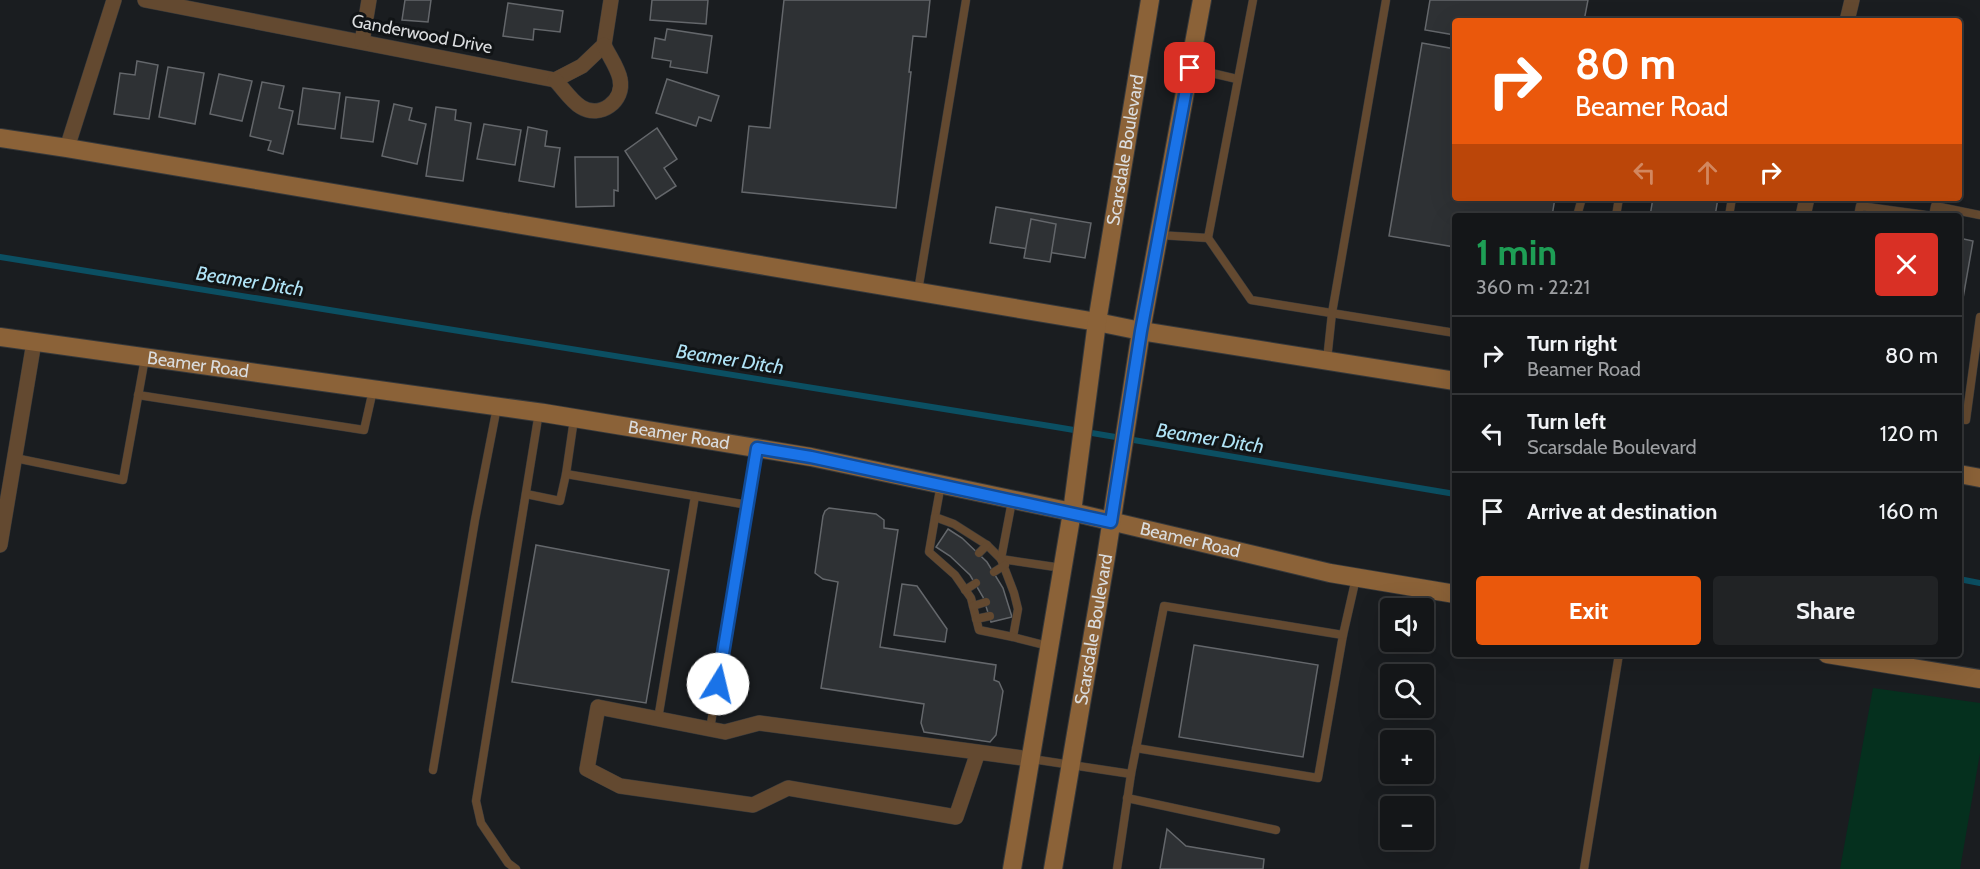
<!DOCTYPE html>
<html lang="en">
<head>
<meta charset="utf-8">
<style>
  body { margin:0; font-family:Cabin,sans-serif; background:#212325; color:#f1f3f6; height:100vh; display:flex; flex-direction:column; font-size:22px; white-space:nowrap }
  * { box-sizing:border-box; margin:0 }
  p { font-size:20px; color:#9d9fa2 }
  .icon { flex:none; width:33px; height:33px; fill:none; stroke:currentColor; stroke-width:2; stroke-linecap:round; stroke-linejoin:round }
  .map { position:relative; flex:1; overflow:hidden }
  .side { position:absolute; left:1452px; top:213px; width:510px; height:444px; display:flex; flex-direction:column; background:#141618; border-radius:6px; box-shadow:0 6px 24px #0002,0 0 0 2px #333537 }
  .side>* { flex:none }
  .guide { position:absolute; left:1452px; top:18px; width:510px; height:183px; border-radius:6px; box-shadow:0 6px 24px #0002,0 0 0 2px #333537; background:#ea580c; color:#fff; overflow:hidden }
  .controls { position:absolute; left:1380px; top:598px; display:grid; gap:12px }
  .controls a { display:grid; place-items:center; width:54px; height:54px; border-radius:6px; background:#141618; box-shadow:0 6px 24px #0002,0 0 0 2px #333537; font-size:30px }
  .pin { position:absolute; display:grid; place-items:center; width:51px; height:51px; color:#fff; margin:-26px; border-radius:12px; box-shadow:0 3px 9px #0006 }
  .me { position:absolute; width:66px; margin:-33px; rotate:9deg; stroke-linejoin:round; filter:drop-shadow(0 0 4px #0008) }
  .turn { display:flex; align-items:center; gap:21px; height:126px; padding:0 24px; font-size:27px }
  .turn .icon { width:78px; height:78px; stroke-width:2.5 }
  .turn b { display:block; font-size:42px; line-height:51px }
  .lanes { display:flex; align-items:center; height:57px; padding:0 24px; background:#0003; justify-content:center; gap:30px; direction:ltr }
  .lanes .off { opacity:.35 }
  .round { display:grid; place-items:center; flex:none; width:63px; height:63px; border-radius:6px; background:#212325 }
  .summary { display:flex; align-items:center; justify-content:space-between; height:102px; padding:0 24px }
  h1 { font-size:36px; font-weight:800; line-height:45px; color:#1e9e55 }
  .cta { display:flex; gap:12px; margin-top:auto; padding:12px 24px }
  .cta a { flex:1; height:69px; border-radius:6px; background:#ea580c; color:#fff; font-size:24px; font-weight:800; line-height:69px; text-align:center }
  .cta a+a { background:#212325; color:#f1f3f6 }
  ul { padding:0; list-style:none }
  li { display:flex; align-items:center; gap:18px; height:78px; padding:0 24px; border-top:2px solid #333537 }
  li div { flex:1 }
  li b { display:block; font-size:22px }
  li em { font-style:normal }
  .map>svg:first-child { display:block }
</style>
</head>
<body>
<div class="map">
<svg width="1980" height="869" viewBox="0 0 1980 869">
  <rect width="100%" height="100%" fill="#1a1d20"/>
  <!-- green -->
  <polygon fill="#05301e" points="1873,688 1980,703 1980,753 1960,869 1840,869"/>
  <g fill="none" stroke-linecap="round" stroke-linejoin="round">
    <!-- stream -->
    <g stroke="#0b4f62" stroke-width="6">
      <polyline points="0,257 1056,427 1455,494"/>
      <polyline points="1959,579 1980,583"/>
    </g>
  </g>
  <!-- building -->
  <g fill="#2e3134" stroke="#64676b" stroke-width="1.5">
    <polygon points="405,0 431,0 428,22 402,20"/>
    <polygon points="652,0 708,0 706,24 650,20"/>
    <polygon points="784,0 930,0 926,37 913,36 909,72 911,72 896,208 742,192 749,126 770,128"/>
    <polygon points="1430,0 1588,0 1584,21 1455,21 1455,35 1425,30"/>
    <polygon points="508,3 563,11 560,32 534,29 533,40 503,36"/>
    <polygon points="667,29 712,36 707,73 670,67 671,61 652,58 655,38 665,40"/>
    <polygon points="1422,43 1455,49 1455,198 1555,198 1552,216 1455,216 1455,247 1389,236"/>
    <polygon points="137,61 158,65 149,119 114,114 120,73 135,75"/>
    <polygon points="168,67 204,73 195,124 159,117"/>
    <polygon points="219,74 252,81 242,121 210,114"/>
    <polygon points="667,79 719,96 711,121 699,117 696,126 656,113"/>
    <polygon points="262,82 284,86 279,108 293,111 283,154 268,150 271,141 250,136"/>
    <polygon points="303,88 340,93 335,129 298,124"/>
    <polygon points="346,97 379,101 373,142 341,138"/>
    <polygon points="394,104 412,108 409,120 426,124 417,164 382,156"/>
    <polygon points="436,107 456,110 455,120 471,123 463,181 426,176"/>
    <polygon points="484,124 521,130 515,165 477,159"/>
    <polygon points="528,127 547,131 545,146 560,148 554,187 519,181"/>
    <polygon points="657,128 677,159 664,168 676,186 656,199 625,151"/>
    <polygon points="575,157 618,157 618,191 614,190 614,206 576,207"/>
    <polygon points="1653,198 1718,198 1715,216 1650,216"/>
    <polygon points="996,207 1091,223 1085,258 990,243"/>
    <polygon points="1031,219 1056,224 1050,262 1024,258"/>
    <polygon points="1959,238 1973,241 1962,304 1959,303"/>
    <polygon points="829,508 876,514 884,520 884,528 898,530 880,647 996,665 994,680 999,682 1003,691 996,735 990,742 924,732 921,723 924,704 821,688 838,582 823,579 815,573 823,516 825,511"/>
    <polygon points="948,529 962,538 987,562 1003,588 1012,617 991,622 983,597 970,575 950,556 936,547"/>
    <polygon points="536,545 669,570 646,703 512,682"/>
    <polygon points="902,584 917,586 947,629 945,642 894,635"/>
    <polygon points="1194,645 1318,665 1303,757 1179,737"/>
    <polygon points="1167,829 1186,846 1264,859 1263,869 1160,869"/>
  </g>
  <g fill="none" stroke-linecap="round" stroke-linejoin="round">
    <!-- lane casing -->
    <g stroke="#35383b" stroke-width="9">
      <g id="lane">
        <polyline points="1190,68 1237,79"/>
        <polyline points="1577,216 1582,198"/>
        <polyline points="1616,216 1619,198"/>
        <polyline points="1729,216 1732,198"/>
        <polyline points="1858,216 1860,206 1933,216 1935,206 1980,215"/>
        <polyline points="1158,235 1208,238 1253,0"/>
        <polyline points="1208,238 1251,300 1455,333"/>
        <polyline points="918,291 966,0"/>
        <polyline points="1327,360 1332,313 1386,0"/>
        <polyline points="138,395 364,430 373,390"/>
        <polyline points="574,419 566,474 695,496 658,719"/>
        <polyline points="1959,419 1966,420 1980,317"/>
        <polyline points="15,458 123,480 145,358"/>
        <polyline points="941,484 935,517 954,524 987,545 1001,559 1014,593 1018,609 1013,637 1048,646"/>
        <polyline points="526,494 560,501 566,474"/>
        <polyline points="695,496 748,505"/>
        <polyline points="1012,501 1001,559 1062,568"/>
        <polyline points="935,517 929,552 955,575 971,598 979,630 1013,637"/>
        <polyline points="979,553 987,545"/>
        <polyline points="994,572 1005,565"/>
        <polyline points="965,590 976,583"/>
        <polyline points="973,606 986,602"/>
        <polyline points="976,619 990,616"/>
        <polyline points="710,729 757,449"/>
        <polyline points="1136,748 1318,778 1343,635"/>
        <polyline points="1032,759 1131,774 1164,606 1343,635 1356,578"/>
        <polyline points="433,770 475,520 497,407"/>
        <polyline points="1127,798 1276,830"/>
        <polyline points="516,869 508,863 481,823 476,801 539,412"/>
        <polyline points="1117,869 1131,774"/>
        <polyline points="1584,869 1619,654"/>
      </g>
    </g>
    <!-- street casing -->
    <g stroke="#35383b" stroke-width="16">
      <g id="street">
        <polyline points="145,0 555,80 582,66 604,45 611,0"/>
        <polyline points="1847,21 1852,0"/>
        <polyline points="362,42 369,0"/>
        <path d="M555 80C563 88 571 101 581 107 600 119 625 101 620 79 618 68 609 56 604 45"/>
        <polyline points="67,148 114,0"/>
        <polyline points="1803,216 1807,198"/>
        <polyline points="0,545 34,342"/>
        <polyline points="978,752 956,817 788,788 753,805 620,786 587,769 598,707 725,732 759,723 1030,759"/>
      </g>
    </g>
    <!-- secondary casing -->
    <g stroke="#35383b" stroke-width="20">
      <g id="secondary">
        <polyline points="0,138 67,148 1097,322 1141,331 1455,381"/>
        <path id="s1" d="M0 337 544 413 811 457 1072 512 1330 573 1455 594"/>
        <polyline points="1959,474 1980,478"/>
        <polyline points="1827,654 1980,679"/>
        <path id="s2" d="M1012 869 1072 512 1097 322 1150 0"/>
        <path id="s3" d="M1053 869 1106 557 1141 331 1202 0"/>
      </g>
    </g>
    <!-- lane -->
    <use href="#lane" stroke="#634930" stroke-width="8"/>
    <!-- street -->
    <use href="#street" stroke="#634930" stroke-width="15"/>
    <!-- secondary -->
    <use href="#secondary" stroke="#8b6238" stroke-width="18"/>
  </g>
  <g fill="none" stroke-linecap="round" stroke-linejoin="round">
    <!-- route casing -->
    <g stroke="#114b97" stroke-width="15">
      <polyline id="route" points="718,684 757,448 811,457 1111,522 1141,331 1190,68"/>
    </g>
    <!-- route -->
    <use href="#route" stroke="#1a73e8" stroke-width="10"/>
  </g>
  <g text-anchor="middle" stroke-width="6" stroke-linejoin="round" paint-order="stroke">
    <!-- street labels -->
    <g font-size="18" fill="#dadcde" stroke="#111416">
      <text transform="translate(422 34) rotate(11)" y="6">Ganderwood Drive</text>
      <text dy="6" stroke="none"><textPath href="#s2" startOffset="728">Scarsdale Boulevard</textPath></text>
      <text dy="6" stroke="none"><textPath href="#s1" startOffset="200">Beamer Road</textPath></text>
      <text dy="6" stroke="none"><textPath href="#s1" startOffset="686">Beamer Road</textPath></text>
      <text dy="6" stroke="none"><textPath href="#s1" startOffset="1208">Beamer Road</textPath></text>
      <text dy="6" stroke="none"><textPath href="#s3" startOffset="243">Scarsdale Boulevard</textPath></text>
    </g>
    <!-- water labels -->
    <g font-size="20" font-style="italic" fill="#b0e3f6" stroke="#111416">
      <text transform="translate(250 281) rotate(9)" y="7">Beamer Ditch</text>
      <text transform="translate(730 359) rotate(9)" y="7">Beamer Ditch</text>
      <text transform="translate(1210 438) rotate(9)" y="7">Beamer Ditch</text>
    </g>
  </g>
</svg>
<div class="controls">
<a><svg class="icon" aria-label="sound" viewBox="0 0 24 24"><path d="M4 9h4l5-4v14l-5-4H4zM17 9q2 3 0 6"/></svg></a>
<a><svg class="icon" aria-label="search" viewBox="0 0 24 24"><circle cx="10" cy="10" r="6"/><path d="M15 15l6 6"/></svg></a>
<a>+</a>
<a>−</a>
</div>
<div class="pin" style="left:1190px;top:68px;background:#d93025"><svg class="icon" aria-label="arrive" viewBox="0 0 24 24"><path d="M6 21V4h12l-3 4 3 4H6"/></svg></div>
<svg class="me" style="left:718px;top:684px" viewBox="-20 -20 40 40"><circle r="19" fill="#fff"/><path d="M0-13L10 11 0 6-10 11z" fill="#1a73e8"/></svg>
<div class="guide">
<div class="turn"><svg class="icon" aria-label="right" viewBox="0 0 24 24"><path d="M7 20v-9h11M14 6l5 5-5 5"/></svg><div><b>80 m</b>Beamer Road</div></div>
<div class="lanes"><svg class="icon off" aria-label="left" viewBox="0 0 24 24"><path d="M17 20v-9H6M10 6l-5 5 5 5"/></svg><svg class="icon off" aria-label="ahead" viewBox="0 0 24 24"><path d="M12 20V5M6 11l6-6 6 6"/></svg><svg class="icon" aria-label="right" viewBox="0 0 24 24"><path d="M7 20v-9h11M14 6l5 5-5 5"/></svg></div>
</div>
<section class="side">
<div class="summary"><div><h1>1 min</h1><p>360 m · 22:21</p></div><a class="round" style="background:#d93025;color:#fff"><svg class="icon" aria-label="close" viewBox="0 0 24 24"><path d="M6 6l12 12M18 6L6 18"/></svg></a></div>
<ul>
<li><svg class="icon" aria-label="right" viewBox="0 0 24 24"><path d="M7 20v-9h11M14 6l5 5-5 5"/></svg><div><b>Turn right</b><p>Beamer Road</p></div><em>80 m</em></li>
<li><svg class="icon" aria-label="left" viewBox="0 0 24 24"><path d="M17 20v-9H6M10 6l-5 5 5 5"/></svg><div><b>Turn left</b><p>Scarsdale Boulevard</p></div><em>120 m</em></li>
<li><svg class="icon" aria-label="arrive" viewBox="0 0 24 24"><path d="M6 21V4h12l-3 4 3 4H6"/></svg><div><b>Arrive at destination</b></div><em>160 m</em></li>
</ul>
<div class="cta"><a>Exit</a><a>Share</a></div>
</section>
</div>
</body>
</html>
